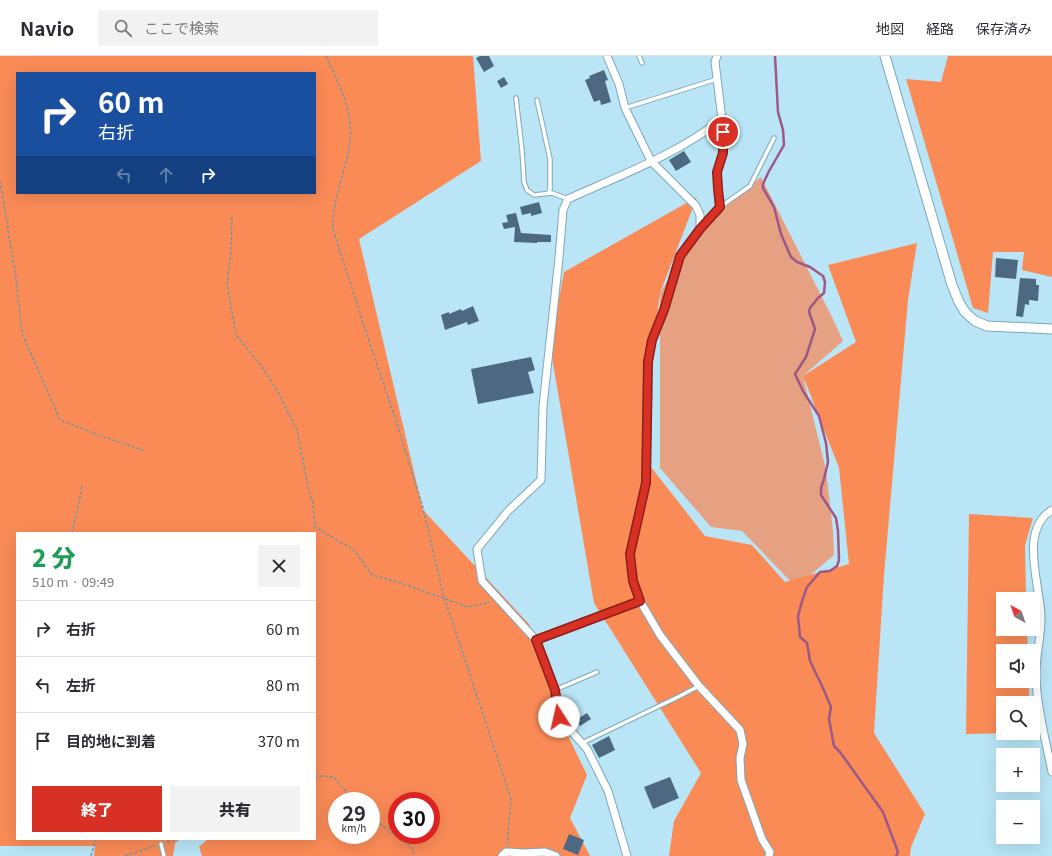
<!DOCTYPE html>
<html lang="ja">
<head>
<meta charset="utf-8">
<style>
  body { margin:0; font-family:Georgia,"Noto Sans JP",serif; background:#f2f2f3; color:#2b2b33; height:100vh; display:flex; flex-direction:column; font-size:15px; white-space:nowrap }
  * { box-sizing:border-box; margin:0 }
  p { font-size:13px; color:#7c7c81 }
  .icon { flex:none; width:22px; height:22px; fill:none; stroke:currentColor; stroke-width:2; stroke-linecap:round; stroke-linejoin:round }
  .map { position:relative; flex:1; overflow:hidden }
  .side { position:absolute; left:16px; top:476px; width:300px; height:308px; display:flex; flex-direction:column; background:#fff; border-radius:0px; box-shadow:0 4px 16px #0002 }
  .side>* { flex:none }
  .banner { position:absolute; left:16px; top:16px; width:300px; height:122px; border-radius:0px; box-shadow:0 4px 16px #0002; background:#1a4fa0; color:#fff; overflow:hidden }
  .needle { width:26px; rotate:320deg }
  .controls { position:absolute; left:996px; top:536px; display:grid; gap:8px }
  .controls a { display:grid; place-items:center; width:44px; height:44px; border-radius:0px; background:#fff; box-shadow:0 4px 16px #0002; font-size:20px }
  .speed { position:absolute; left:328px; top:736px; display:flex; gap:8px; font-size:20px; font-weight:700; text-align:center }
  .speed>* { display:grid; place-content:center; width:52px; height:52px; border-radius:50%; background:#fff; box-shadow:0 4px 16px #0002; line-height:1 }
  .speed small { font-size:10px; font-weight:400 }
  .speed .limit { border:6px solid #d22; background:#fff; color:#111 }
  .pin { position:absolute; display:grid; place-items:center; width:34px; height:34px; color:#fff; margin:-17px; border:2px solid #fff; border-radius:50%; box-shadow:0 1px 4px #0007 }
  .me { position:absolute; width:44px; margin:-22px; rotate:350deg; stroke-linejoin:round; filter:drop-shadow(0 0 3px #0008) }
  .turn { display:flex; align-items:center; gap:14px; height:84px; padding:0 16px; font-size:18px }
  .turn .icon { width:52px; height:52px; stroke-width:2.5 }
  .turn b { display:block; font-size:28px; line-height:34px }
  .lanes { display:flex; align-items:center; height:38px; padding:0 16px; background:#0003; justify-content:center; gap:20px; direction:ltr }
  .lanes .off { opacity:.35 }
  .round { display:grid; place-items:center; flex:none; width:42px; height:42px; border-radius:0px; background:#f2f2f3 }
  .head { display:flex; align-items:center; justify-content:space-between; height:68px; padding:0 16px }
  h1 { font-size:24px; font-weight:800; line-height:30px; color:#1e9e55 }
  .action { display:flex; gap:8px; margin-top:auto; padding:8px 16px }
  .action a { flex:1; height:46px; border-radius:0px; background:#d93025; color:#fff; font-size:16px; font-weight:800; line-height:46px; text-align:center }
  .action a+a { background:#f2f2f3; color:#2b2b33 }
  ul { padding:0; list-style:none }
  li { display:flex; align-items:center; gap:12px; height:56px; padding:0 16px; border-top:1px solid #e1e1e2 }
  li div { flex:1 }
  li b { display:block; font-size:15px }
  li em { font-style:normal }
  header { display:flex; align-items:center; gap:24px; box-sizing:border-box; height:56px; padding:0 20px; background:#fff; border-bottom:1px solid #e1e1e2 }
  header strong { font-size:19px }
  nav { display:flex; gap:22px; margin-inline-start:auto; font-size:14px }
  .search { width:280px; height:36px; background:#f2f2f3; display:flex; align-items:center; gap:10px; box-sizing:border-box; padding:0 14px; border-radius:0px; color:#7c7c81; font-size:15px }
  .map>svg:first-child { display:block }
</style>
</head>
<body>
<header>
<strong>Navio</strong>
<div class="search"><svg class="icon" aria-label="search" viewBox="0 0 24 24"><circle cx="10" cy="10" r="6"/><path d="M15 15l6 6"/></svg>ここで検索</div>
<nav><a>地図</a><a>経路</a><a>保存済み</a></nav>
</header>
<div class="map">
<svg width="1052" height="800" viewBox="0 0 1052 800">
  <rect width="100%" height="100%" fill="#b9e5f6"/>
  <!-- green -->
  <polygon fill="#e6a182" points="761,121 833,263 843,285 803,320 826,414 833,475 834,499 796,531 742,475 711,471 660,412 660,237 703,169"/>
  <!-- forest -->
  <g fill="#fa8b57" fill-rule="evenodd">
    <path d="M0 0H473L481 105 359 183 423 454 529 568 555 634 559 661 587 719 570 762 590 800H202L199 791 208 783H315V477H17V783H180L175 787 173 800H94L95 790H0ZM17 17H315V137H17ZM337 745H371V779H337ZM397 745H431V779H397Z"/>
    <polygon points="948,0 1052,0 1052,221 1022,214 1024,196 993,196 988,257 973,252 906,23 941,26"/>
    <polygon points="697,141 660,237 647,343 647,406 705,480 752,489 785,526 849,508 839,412 803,320 856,286 828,209 917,187 908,244 884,519 874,677 925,758 911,791 910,800 669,800 674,765 701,717 594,547 550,290 564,216"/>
    <polygon points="969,458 1033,462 1025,489 1026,543 1003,543 1003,573 1027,573 1028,595 1003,595 1003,625 1029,625 1029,647 1003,647 1003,677 1014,677 966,678"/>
  </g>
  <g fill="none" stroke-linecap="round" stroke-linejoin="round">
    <!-- stream -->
    <polyline stroke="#9c5887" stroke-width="2.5" points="775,0 778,56 783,74 784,89 768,117 763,128 763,132 774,151 781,178 791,201 797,206 810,211 823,220 825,226 824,237 818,242 810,252 809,256 815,273 806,301 795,318 803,335 819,360 826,387 828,406 824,423 821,432 821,439 836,462 838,475 839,504 837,510 830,515 820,516 807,531 803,542 798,560 800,581 807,587 810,605 823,632 831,651 829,663 834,690 840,696 883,756 898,796 896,800"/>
  </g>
  <!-- building -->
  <g fill="#4d6982">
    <polygon points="480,0 489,0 494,10 484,16 476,2"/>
    <polygon points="604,14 608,24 605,25 611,46 601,49 600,44 594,46 585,24 590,22 589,20"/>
    <polygon points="504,21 508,28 501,32 497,25"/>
    <polygon points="684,95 691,106 676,115 669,104"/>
    <polygon points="539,146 542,157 531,160 531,157 522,159 520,151"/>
    <polygon points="516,157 521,177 551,179 551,186 537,186 537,187 514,186 515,171 504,173 502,167 508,166 506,159"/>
    <polygon points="996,202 1018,204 1016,223 995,221"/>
    <polygon points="1020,222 1036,223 1036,229 1039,229 1038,245 1029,244 1029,249 1025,248 1023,261 1016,260"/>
    <polygon points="473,250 479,265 468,269 467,266 445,274 441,259 449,256 449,258 461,253 462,255"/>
    <polygon points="531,301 535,314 528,316 534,337 478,348 471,313"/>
    <polygon points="587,657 591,663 580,670 576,664"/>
    <polygon points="609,680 615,694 599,702 592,689"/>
    <polygon points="670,721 679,742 653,753 644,731"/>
    <polygon points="569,778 584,784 578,799 563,793"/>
  </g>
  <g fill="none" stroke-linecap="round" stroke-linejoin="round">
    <!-- service casing -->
    <g stroke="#7ea7b8" stroke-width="5.5">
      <g id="service">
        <polyline points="639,0 642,7"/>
        <polyline points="516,42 522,94 524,126 527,134 534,139 552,137 568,143"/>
        <polyline points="537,44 550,103 550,134 548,137"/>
        <polyline points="625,52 717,23"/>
        <polyline points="720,151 750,130 774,82"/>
        <polyline points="701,171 720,151 718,133 717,116 723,97 722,63"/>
        <polyline points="536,584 640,545"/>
        <polyline points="555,634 597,616"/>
        <polyline points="582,687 678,641 699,630"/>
        <polyline points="161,788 164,800"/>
      </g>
    </g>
    <!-- minor casing -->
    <g stroke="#7ea7b8" stroke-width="9">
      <g id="minor">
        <polyline points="607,0 619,28 625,52 651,105 696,150 700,159 700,173 680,200 664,254 652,284 648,306 646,427 630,498 633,525 640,545 660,579 699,630 740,674 743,688 740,702 741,724 762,783 770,796 769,800"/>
        <path d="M1052 454C1018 474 1041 531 1041 562 1041 583 1035 602 1036 623 1037 654 1046 685 1052 716"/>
        <polyline points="502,800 506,796 524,797 545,796 556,800"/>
        <path d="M627 800 608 735 587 693 559 661 555 634 536 584 482 525 477 493 509 454 541 424 543 350 559 202 563 154 568 143C619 120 678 98 722 63L715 6 717 0"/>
      </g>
    </g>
    <!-- tertiary casing -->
    <g stroke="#7ea7b8" stroke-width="11">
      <polyline id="tertiary" points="885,0 952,229 959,246 965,256 975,265 987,270 1052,273"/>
    </g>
    <!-- path -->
    <g stroke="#7595a2" stroke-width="1.5" stroke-dasharray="3 2" stroke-linecap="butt">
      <path d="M326 0C335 21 348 44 350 67 354 103 331 137 333 173L361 261 394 359 422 448 444 541 511 743 507 788"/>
      <polyline points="0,125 16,222 22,277 60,364 96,378 146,395"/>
      <polyline points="232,161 231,195 227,227 236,279 262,311 277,334 297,374 308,431 313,447 315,471 354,494 372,519 401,527 468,551 490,546"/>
      <polyline points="72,477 83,428"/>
      <polyline points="315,722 321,720 334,721 354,745"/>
      <polyline points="371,761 411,791 415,800"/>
      <polyline points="167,786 176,783"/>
      <polyline points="91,800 96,783"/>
      <polyline points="125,800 155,790"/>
    </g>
    <!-- service -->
    <use href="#service" stroke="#fff" stroke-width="3.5"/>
    <!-- minor -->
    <use href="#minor" stroke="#fff" stroke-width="7"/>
    <!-- tertiary -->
    <use href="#tertiary" stroke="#fff" stroke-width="9"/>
  </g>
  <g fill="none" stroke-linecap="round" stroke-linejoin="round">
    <!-- route casing -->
    <g stroke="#8d1f18" stroke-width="10">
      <polyline id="route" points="559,661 555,634 536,584 640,545 633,525 630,498 646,427 648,306 652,284 664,254 680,200 700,173 720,151 718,133 717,116 723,97 723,76"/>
    </g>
    <!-- route -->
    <use href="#route" stroke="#d93025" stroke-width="7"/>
  </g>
</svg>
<div class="controls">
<a><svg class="needle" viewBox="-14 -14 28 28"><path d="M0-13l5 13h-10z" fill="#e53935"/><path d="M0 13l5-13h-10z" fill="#7c7c81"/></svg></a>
<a><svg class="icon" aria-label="sound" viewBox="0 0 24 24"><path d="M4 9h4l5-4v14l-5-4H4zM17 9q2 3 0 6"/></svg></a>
<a><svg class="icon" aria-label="search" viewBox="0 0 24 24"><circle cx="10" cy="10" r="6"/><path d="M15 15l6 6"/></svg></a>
<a>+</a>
<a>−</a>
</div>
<div class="speed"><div>29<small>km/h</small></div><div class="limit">30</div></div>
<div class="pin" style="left:723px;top:76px;background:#d93025"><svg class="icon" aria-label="arrive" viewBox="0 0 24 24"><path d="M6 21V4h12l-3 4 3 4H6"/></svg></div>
<svg class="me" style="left:559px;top:661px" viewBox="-20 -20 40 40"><circle r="19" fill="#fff"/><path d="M0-13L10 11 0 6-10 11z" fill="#d93025"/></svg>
<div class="banner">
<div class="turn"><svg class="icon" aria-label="right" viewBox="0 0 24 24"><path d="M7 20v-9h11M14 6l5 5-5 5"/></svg><div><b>60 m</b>右折</div></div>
<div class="lanes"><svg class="icon off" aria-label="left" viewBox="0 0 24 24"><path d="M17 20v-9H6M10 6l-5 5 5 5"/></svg><svg class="icon off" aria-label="ahead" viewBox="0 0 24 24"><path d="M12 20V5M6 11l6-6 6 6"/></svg><svg class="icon" aria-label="right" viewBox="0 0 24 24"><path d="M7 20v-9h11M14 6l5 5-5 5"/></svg></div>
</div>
<section class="side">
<div class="head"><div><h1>2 分</h1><p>510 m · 09:49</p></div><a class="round"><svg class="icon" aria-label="close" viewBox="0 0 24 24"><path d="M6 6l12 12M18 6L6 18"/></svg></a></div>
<ul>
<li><svg class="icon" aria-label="right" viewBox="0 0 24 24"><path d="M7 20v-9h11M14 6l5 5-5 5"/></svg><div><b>右折</b></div><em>60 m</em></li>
<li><svg class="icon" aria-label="left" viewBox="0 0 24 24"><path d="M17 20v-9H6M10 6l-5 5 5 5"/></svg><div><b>左折</b></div><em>80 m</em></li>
<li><svg class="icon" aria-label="arrive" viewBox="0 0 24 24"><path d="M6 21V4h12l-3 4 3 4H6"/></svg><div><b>目的地に到着</b></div><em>370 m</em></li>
</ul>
<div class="action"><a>終了</a><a>共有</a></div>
</section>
</div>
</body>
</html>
